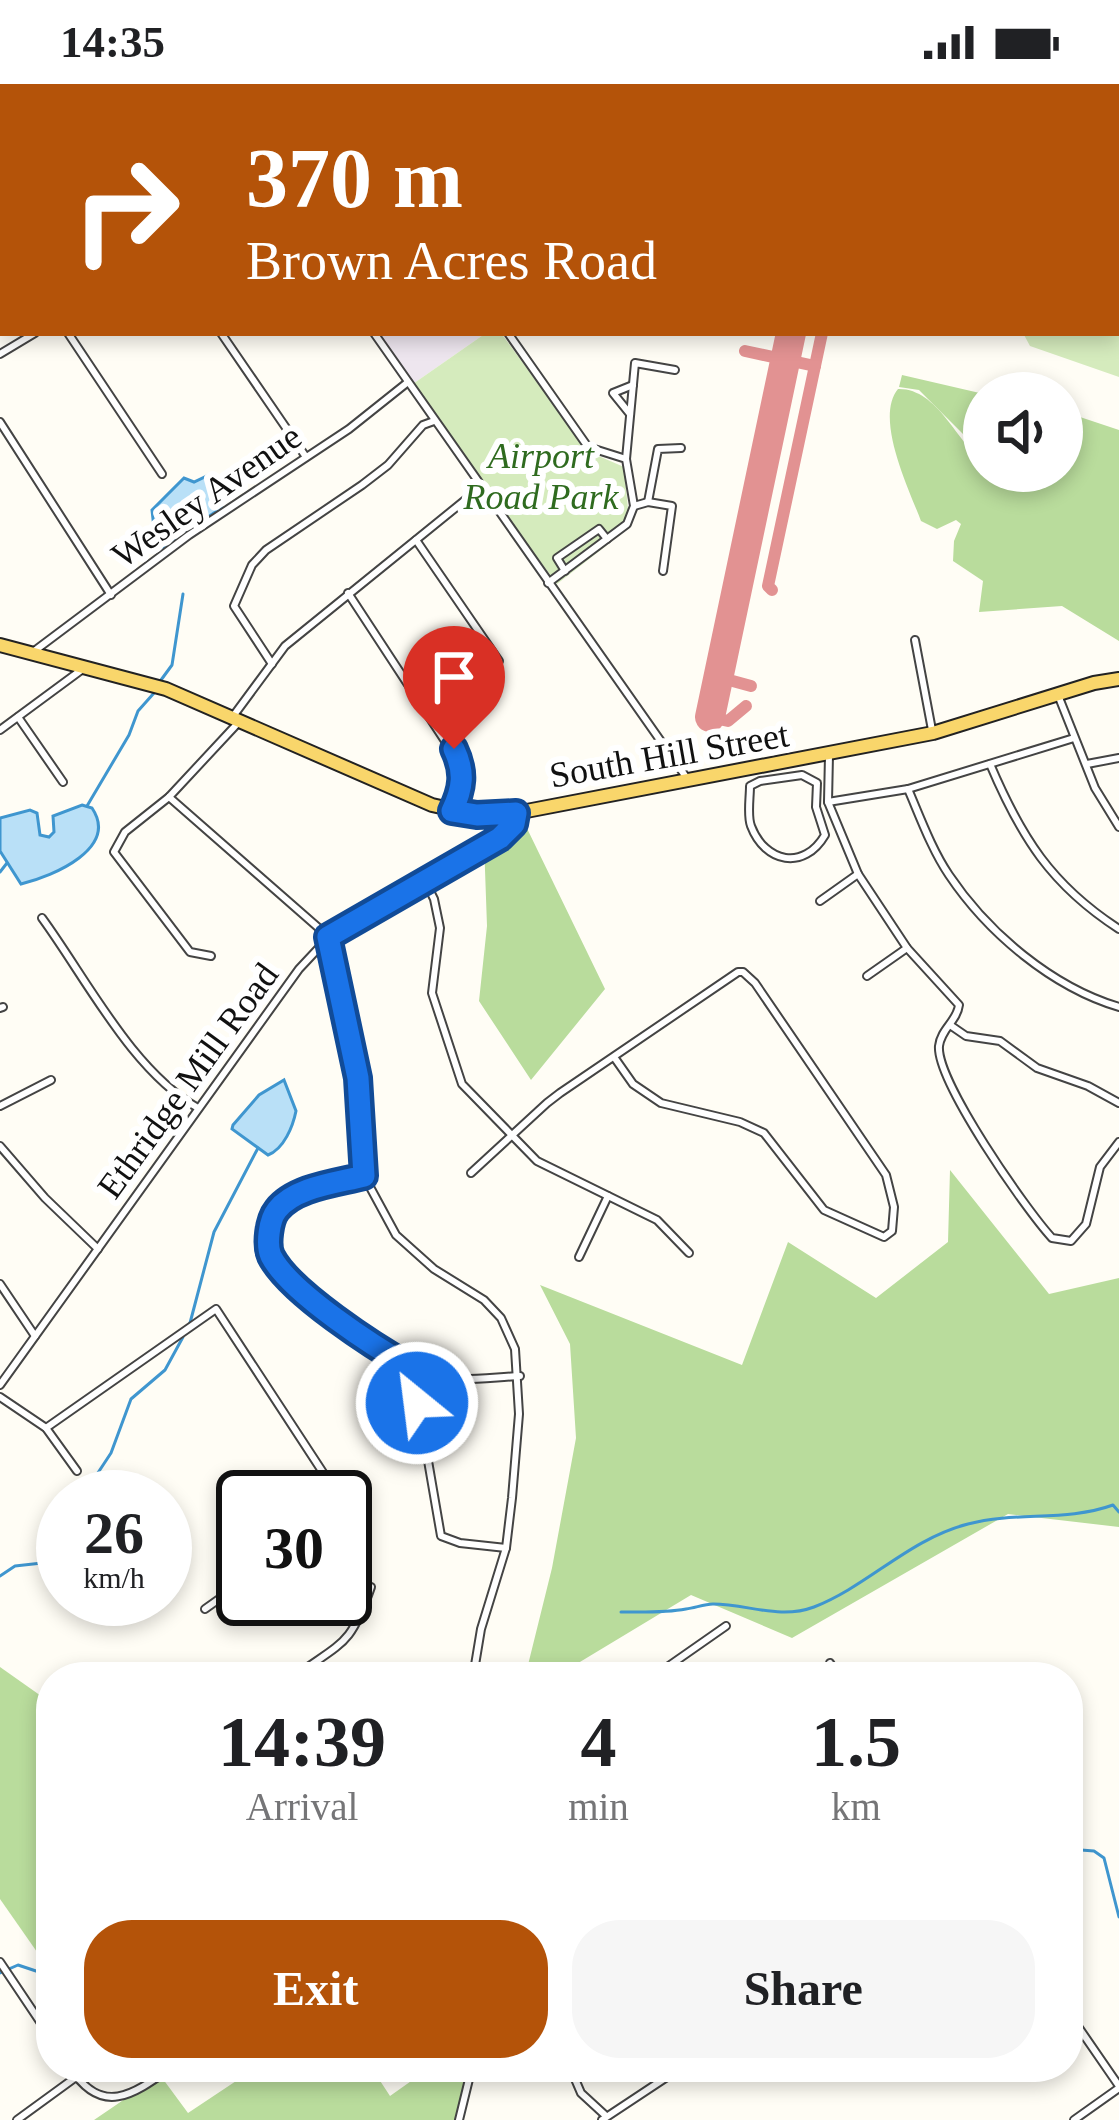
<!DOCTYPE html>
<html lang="en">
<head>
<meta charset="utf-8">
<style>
  body { margin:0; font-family:Georgia,serif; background:#f6f6f6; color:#202124; height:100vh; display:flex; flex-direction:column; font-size:45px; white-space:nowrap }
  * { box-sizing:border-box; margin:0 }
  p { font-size:39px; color:#757577 }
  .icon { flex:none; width:66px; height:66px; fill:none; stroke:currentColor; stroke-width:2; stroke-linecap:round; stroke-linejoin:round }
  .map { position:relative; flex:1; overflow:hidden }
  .sheet { position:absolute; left:36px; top:1578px; width:1047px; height:420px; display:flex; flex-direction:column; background:#fff; border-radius:48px; box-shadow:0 6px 18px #0003 }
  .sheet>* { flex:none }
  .banner { position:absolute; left:0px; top:0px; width:1119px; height:252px; box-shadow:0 6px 18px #0003; background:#b45309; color:#fff; overflow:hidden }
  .controls { position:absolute; left:963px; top:288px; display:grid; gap:24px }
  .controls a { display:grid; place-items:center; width:120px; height:120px; border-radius:50%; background:#fff; box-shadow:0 6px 18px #0003; font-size:60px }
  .speed { position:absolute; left:36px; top:1386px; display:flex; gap:24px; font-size:60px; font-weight:700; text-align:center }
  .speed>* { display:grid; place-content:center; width:156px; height:156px; border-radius:50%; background:#fff; box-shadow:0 6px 18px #0003; line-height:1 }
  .speed small { font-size:30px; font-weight:400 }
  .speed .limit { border:6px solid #111; border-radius:18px; background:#fff; color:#111 }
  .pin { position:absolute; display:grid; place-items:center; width:102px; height:102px; color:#fff; margin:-123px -51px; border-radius:50% 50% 50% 0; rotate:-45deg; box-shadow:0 0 12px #0007 }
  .pin .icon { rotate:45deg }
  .me { position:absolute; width:132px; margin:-66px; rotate:331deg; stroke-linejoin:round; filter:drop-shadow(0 0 9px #0008) }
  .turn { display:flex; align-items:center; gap:42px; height:252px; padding:0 48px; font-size:54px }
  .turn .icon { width:156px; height:156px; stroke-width:2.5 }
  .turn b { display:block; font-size:84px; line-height:102px }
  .eta { display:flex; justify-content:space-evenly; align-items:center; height:204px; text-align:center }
  .eta b { font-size:72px; font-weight:800; line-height:84px }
  .action { display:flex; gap:24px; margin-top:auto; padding:24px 48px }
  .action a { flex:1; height:138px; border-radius:48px; background:#b45309; color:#fff; font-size:48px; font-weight:800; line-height:138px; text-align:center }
  .action a+a { background:#f6f6f6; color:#202124 }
  .status { display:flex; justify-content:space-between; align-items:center; height:84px; padding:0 60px; background:#fff; direction:ltr }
  .status svg { height:33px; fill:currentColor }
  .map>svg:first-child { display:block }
</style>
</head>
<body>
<div class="status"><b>14:35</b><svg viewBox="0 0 49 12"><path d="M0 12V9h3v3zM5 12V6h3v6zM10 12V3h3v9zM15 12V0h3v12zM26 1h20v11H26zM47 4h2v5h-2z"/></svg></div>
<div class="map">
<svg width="1119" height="2036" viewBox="0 0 1119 2036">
  <rect width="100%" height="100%" fill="#fffdf5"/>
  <!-- industrial -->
  <polygon fill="#eee6ef" points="373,249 486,249 410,302"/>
  <!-- green -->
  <g fill="#d5ebbd">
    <polygon points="995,0 1119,0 1119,293 1030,262 1023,249 1116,249 1116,3 991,3"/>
    <polygon points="486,249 501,249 587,367 624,383 629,435 606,462 557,500 410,302"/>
  </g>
  <!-- forest -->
  <g fill="#b9dc9c">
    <polygon points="902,291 984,310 984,326 967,354 919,306 899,303"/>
    <path d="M898 305C938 304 957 359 984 378V387H1062V327L1119 346V557L1062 522 979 528 983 497 953 477 954 457 961 440 956 436 937 445 921 437C909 405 874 334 898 305Z"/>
    <polygon points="520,730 605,905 531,996 479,917 487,842 484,758"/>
    <polygon points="950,1086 1049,1210 1119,1194 1119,1443 1008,1430 792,1554 691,1511 555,1593 525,1593 552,1484 576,1354 570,1260 540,1201 742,1281 788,1158 876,1214 948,1158"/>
    <polygon points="0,1583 51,1619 51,1888 0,1815"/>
    <polygon points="257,1983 371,1983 390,2012 431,1983 468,1983 455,2036 94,2036 160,1991 188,2029"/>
  </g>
  <!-- water -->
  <g fill="#b9e0f7" stroke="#3f96cf" stroke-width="3">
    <polygon points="209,391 221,397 225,413 220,425 161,464 156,462 152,426 184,394 194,398"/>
    <path d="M82 721 92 724C119 764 54 792 21 800L0 767V734L30 726 37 729 40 751 49 753 54 748 53 732Z"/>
    <path d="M284 996 296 1027C293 1042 284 1065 268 1071L232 1045 233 1041 259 1011Z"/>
  </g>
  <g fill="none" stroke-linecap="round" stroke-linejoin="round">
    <!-- stream -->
    <g stroke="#3f96cf" stroke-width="3">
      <polyline points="0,0 1,0"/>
      <polyline points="161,596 172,581 183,510"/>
      <polyline points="87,722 129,651 138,627 154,609"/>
      <polyline points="0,788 7,779"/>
      <polyline points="190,1239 214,1148 258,1064"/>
      <polyline points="82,1413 111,1369 131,1315 165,1286 183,1253"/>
      <polyline points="0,1492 15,1482 60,1477 63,1472"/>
      <path d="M621 1528C643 1528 665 1529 686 1525 695 1524 704 1520 713 1520 748 1520 779 1536 814 1523 868 1502 909 1455 968 1440 1017 1427 1066 1438 1113 1421L1119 1428"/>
      <polyline points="1068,1765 1094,1767 1104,1774 1119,1833"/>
      <polyline points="0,1889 18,1881 51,1892"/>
    </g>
    <!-- taxiway -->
    <g stroke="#e29292" stroke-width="12">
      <polyline points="874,3 874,0"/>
      <polyline points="745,267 815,282"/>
      <polyline points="772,506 768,502 822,249"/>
      <polyline points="718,593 751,602"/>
      <polyline points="710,633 728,637 746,622"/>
    </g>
    <!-- runway -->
    <g stroke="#e29292" stroke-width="30">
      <polyline points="843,3 843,0"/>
      <polyline points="710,633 791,249"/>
    </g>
    <!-- minor casing -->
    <g stroke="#444" stroke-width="10">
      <g id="minor">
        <polyline points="250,0 252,3"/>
        <polyline points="397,3 402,0"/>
        <polyline points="663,3 667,0"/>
        <polyline points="68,249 162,390"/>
        <polyline points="221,249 306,373"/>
        <polyline points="374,249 686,693"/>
        <polyline points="508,249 588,363 626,375 634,422 627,440 548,499"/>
        <polyline points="0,270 35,249"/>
        <polyline points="630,330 613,309 633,301"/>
        <polyline points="0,338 111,511"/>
        <polyline points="626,375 635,279 675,286"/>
        <polyline points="648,418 658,365 681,364"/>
        <polyline points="634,422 648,418 672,422 663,487"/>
        <polyline points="416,456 499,577"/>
        <polyline points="565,487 557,474 599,445 607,455"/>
        <polyline points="348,509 462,683 460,709 453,724"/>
        <polyline points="915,556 932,646"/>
        <polyline points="33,568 189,451 349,345 408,298"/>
        <polyline points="272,580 234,522 252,481 266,466 362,401 388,381 423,341 434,337"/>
        <polyline points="1058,611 1095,704 1119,743"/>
        <polyline points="234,631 285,562 480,404"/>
        <polyline points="18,633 63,698"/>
        <polyline points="0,646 84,584"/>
        <path d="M829 671 828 718 858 790 907 864 959 921C957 937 941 945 939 962 936 997 1026 1126 1052 1154L1071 1157 1086 1140 1100 1083 1119 1058"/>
        <path d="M990 680C1021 753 1051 801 1119 845"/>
        <polyline points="1087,680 1119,674"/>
        <path d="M802 691 817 699 816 723 825 751C804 787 765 779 751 742 747 732 750 714 750 702L760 697Z"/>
        <path d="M908 705C920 733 932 766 949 791 988 849 1052 903 1119 923"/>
        <polyline points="169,713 329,853 358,994 364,1092 396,1151 434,1185 484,1216 501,1234 515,1265 519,1330 512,1414 506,1464 481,1545 473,1593"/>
        <polyline points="828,718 908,705 1074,654"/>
        <polyline points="425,797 434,815 440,844 432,909 462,1000 537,1077 657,1136 689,1169"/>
        <polyline points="820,817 858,790"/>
        <path d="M42 834C86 894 132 987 198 1024"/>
        <polyline points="211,872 190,868 114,768 125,748 169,713 237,640"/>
        <polyline points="867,892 907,864"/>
        <polyline points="0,924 3,923"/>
        <polyline points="950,941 966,952 1000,957 1037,984 1088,1002 1119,1019"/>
        <polyline points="0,1022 51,996"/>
        <polyline points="0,1062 45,1114 98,1165"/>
        <polyline points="471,1089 547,1019 560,1009 738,888 743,888 755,899 886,1091 894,1123 892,1147 884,1153 824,1126 764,1049 740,1038 661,1019 633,1000 614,973"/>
        <path d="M364 1092C336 1099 300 1102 279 1124 270 1134 266 1155 270 1168 280 1200 394 1280 428 1291 456 1299 491 1293 520 1292"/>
        <polyline points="579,1173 608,1112"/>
        <polyline points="0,1200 35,1252"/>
        <polyline points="0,1301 299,885 329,853 500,754 514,740 515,731"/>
        <polyline points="378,1307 368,1308 367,1317 374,1317 378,1307 412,1284 441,1452 460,1459 506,1464"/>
        <polyline points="0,1313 46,1344 77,1387"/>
        <polyline points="46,1344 216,1225 339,1413"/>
        <polyline points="345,1422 345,1425"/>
        <polyline points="205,1525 243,1498"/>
        <polyline points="830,1579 839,1593"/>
        <path d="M294 1593C343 1557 350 1563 371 1503"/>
        <polyline points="653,1593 726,1542"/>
        <polyline points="0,1878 51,1954"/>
        <polyline points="1068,1928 1119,2002"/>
        <path d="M70 1983C102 2034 134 2010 172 1983"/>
        <polyline points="575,1995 581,2009 606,2032"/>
        <polyline points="17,2036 76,1993"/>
        <polyline points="459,2036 472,1983"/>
        <polyline points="602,2036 682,1983"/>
        <polyline points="1074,2036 1119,2004"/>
      </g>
    </g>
    <!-- primary casing -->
    <g stroke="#222" stroke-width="16">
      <polyline id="primary" points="0,561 166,605 432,721 477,731 516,729 933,649 1094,599 1119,595"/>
    </g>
    <!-- minor -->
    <use href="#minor" stroke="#fff" stroke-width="6"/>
    <!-- primary -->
    <use href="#primary" stroke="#f9d66b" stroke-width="12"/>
  </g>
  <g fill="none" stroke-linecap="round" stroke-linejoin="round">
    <!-- route casing -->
    <g stroke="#114b97" stroke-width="30">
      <path id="route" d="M417 1319 412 1284C376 1264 289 1208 271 1172 266 1161 269 1136 277 1126 295 1103 337 1099 364 1092L358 994 328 853 500 754 514 740 516 729 477 731 452 727C463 704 465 688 454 665"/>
    </g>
    <!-- route -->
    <use href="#route" stroke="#1a73e8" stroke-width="21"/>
  </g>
  <g text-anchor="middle" stroke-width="12" stroke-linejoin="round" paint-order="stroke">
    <!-- park labels -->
    <g font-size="36" font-style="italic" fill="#2f6b1f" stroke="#fff">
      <text x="541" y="384">Airport<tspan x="541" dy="41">Road Park</tspan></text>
    </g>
    <!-- street labels -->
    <g font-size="36" fill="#111" stroke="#fff">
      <text transform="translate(206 411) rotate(-35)" y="13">Wesley Avenue</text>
      <text transform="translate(669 670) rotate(-10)" y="13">South Hill Street</text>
      <text transform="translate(187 996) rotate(-54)" y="13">Ethridge Mill Road</text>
    </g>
  </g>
</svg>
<div class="controls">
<a><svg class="icon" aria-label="sound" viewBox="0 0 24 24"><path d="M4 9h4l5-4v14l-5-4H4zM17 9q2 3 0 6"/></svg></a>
</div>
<div class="speed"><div>26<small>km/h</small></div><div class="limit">30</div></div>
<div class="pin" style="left:454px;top:665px;background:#d93025"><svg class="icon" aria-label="arrive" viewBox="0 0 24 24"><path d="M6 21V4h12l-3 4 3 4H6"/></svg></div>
<svg class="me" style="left:417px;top:1319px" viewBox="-20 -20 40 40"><circle r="17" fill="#1a73e8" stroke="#fff" stroke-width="3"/><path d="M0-11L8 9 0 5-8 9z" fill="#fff"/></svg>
<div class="banner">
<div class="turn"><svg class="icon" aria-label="right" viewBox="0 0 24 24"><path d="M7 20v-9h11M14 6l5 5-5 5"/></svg><div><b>370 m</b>Brown Acres Road</div></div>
</div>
<section class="sheet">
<div class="eta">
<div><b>14:39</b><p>Arrival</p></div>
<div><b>4</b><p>min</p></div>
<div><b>1.5</b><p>km</p></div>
</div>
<div class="action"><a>Exit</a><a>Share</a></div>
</section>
</div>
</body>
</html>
